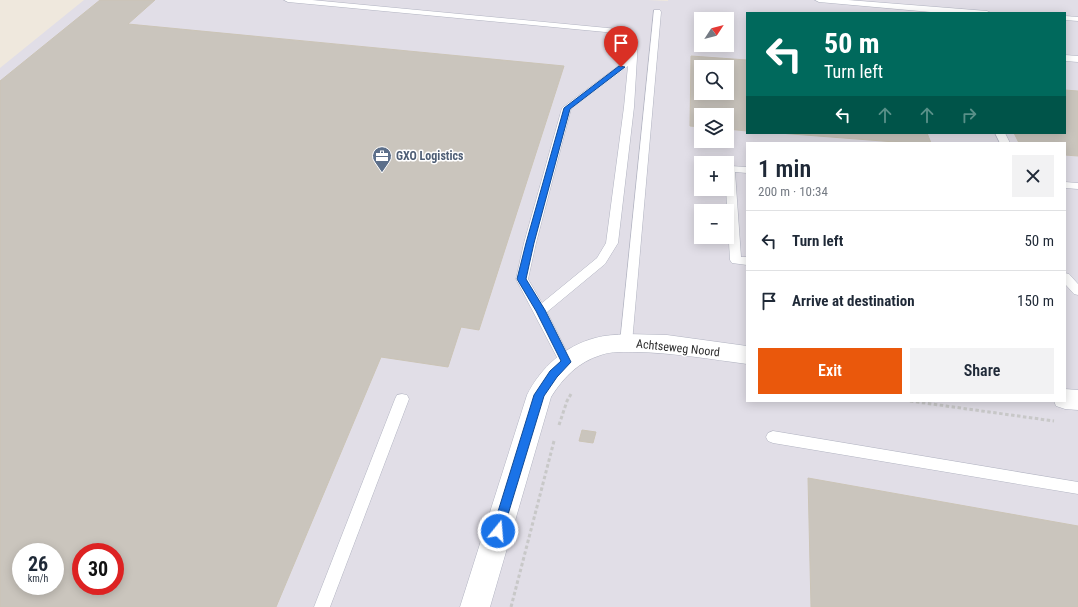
<!DOCTYPE html>
<html lang="en">
<head>
<meta charset="utf-8">
<style>
  body { margin:0; font-family:"Roboto Condensed",sans-serif; background:#f2f2f3; color:#1f2937; height:100vh; display:flex; flex-direction:column; font-size:15px; white-space:nowrap }
  * { box-sizing:border-box; margin:0 }
  p { font-size:13px; color:#747a83 }
  .icon { flex:none; width:22px; height:22px; fill:none; stroke:currentColor; stroke-width:2; stroke-linecap:round; stroke-linejoin:round }
  .map { position:relative; flex:1; overflow:hidden }
  .sheet { position:absolute; left:746px; top:142px; width:320px; height:260px; display:flex; flex-direction:column; background:#fff; border-radius:0px; box-shadow:0 2px 10px #0003 }
  .sheet>* { flex:none }
  .top-card { position:absolute; left:746px; top:12px; width:320px; height:122px; border-radius:0px; box-shadow:0 2px 10px #0003; background:#00695c; color:#fff; overflow:hidden }
  .needle { width:26px; rotate:54deg }
  .controls { position:absolute; left:694px; top:12px; display:grid; gap:8px }
  .controls a { display:grid; place-items:center; width:40px; height:40px; border-radius:0px; background:#fff; box-shadow:0 2px 10px #0003; font-size:20px }
  .speed { position:absolute; left:12px; top:543px; display:flex; gap:8px; font-size:20px; font-weight:700; text-align:center }
  .speed>* { display:grid; place-content:center; width:52px; height:52px; border-radius:50%; background:#fff; box-shadow:0 2px 10px #0003; line-height:1 }
  .speed small { font-size:10px; font-weight:400 }
  .speed .limit { border:6px solid #d22; background:#fff; color:#111 }
  .pin { position:absolute; display:grid; place-items:center; width:34px; height:34px; color:#fff; margin:-41px -17px; border-radius:50% 50% 50% 0; rotate:-45deg; box-shadow:0 0 4px #0007 }
  .pin .icon { rotate:45deg }
  .me { position:absolute; width:44px; margin:-22px; rotate:17deg; stroke-linejoin:round; filter:drop-shadow(0 0 3px #0008) }
  .turn { display:flex; align-items:center; gap:14px; height:84px; padding:0 12px; font-size:18px }
  .turn .icon { width:52px; height:52px; stroke-width:2.5 }
  .turn b { display:block; font-size:28px; line-height:34px }
  .lanes { display:flex; align-items:center; height:38px; padding:0 12px; background:#0003; justify-content:center; gap:20px; direction:ltr }
  .lanes .off { opacity:.35 }
  .round { display:grid; place-items:center; flex:none; width:42px; height:42px; border-radius:0px; background:#f2f2f3 }
  .head { display:flex; align-items:center; justify-content:space-between; height:68px; padding:0 12px }
  h1 { font-size:24px; font-weight:600; line-height:30px }
  .button { display:flex; gap:8px; margin-top:auto; padding:8px 12px }
  .button a { flex:1; height:46px; border-radius:0px; background:#ea580c; color:#fff; font-size:16px; font-weight:600; line-height:46px; text-align:center }
  .button a+a { background:#f2f2f3; color:#1f2937 }
  ul { padding:0; list-style:none }
  li { display:flex; align-items:center; gap:12px; height:60px; padding:0 12px; border-top:1px solid #e0e1e3 }
  li div { flex:1 }
  li b { display:block; font-size:15px }
  li em { font-style:normal }
  .map>svg:first-child { display:block }
</style>
</head>
<body>
<div class="map">
<svg width="1078" height="607" viewBox="0 0 1078 607">
  <rect width="100%" height="100%" fill="#efe8dd"/>
  <!-- industrial -->
  <path fill="#e1dee7" fill-rule="evenodd" d="M84 0H648L668 1V0H1078V607H0V68ZM747 13H1065V133H747ZM701 19H727V45H701ZM701 67H727V93H701ZM701 115H727V141H701ZM747 143H1065V401H747ZM701 163H727V189H701ZM701 211H727V237H701ZM21 552H55V586H21ZM81 552H115V586H81Z"/>
  <!-- building -->
  <g fill="#cac5bd" stroke="#cbc4b6" fill-rule="evenodd">
    <path d="M100 0H155L128 24 564 66 479 330 461 327 448 367 381 357 276 607H0V81ZM21 552H55V586H21ZM81 552H115V586H81Z"/>
    <path d="M691 56 747 60V131L727 129V115H701V127L690 126ZM701 67H727V93H701Z"/>
    <polygon points="1065,90 1078,91 1078,156 1065,155 1065,143 1019,143 1014,133 1065,133"/>
    <polygon points="779,133 927,133 931,143 908,143"/>
    <polygon points="582,430 596,432 593,443 579,441"/>
    <polygon points="808,478 1078,526 1078,607 811,607"/>
  </g>
  <g fill="none" stroke-linecap="round" stroke-linejoin="round">
    <!-- service casing -->
    <g stroke="#b1b3c1" stroke-width="1">
      <g id="service">
        <path d="M284 0H312L618 29 637 39 638 41 634 107 618 243 605 264 547 312 572 362 571 365 566 367 561 365 516 279 524 243 562 108 629 58 630 42 616 33 288 2ZM628 66 624 107 606 243 597 258 542 303 528 279 536 243 571 109Z"/>
        <polygon points="815,0 848,0 987,11 991,13 942,13 819,2"/>
        <polygon points="654,10 660,10 661,12 632,343 630,346 626,348 622,346 620,343"/>
        <polygon points="1065,16 1078,17 1078,21 1065,20"/>
        <polygon points="1065,55 1078,56 1078,62 1065,61"/>
        <polygon points="995,133 1005,133 1010,143 1000,143"/>
        <polygon points="730,166 747,167 747,173 735,172 741,257 747,257 747,265 732,263 730,260 726,189 727,167"/>
        <polygon points="1065,182 1078,183 1078,189 1065,188"/>
        <polygon points="1065,273 1069,274 1078,284 1078,295 1074,294 1065,284"/>
        <polygon points="402,394 407,395 409,399 330,607 314,607 395,399 397,395"/>
        <polygon points="773,431 1078,482 1078,494 773,443 768,441 766,437 768,433"/>
      </g>
    </g>
    <!-- minor casing -->
    <g stroke="#b1b3c1" stroke-width="1">
      <g id="minor">
        <path d="M626 334 667 335 747 346V364C710 359 674 353 637 352 626 352 611 351 601 355 578 362 563 378 551 397L490 607H460L527 395C541 367 565 346 595 338 605 335 616 335 626 334Z"/>
        <polygon points="1065,389 1078,390 1078,410 1065,409 1056,406 1054,401 1065,401"/>
      </g>
    </g>
    <!-- path -->
    <g stroke="#c8c8c8" stroke-width="3" stroke-dasharray="3.5 2.5" stroke-linecap="butt">
      <polyline points="910,401 1054,421"/>
      <polyline points="559,425 567,401 571,394"/>
      <polyline points="511,607 554,441"/>
    </g>
    <!-- service -->
    <use href="#service" fill="#fff" fill-rule="evenodd"/>
    <!-- minor -->
    <use href="#minor" fill="#fff" fill-rule="evenodd"/>
  </g>
  <!-- route -->
  <polygon fill="#1a73e8" stroke="#114b97" points="619,66 625,67 570,109 534,243 526,279 545,310 571,362 557,377 544,396 503,531 502,535 498,537 493,535 492,531 534,395 550,371 561,361 536,311 517,279 526,243 564,108"/>
  <!-- icons -->
  <defs>
    <g id="office-pin" transform="scale(1)"><path d="M0 17L-7.5 6A9.5 9.5 0 1 1 7.5 6Z" fill="#5c6f8a" stroke="#fff"/><path d="M-6-3h4V-5.5h4V-3h4V5H-6ZM-1-4.5V-3h2v-1.5ZM-6 0V1H6V0Z" fill="#fff"/></g>
  </defs>
  <g fill-rule="evenodd">
    <use href="#office-pin" x="382" y="156"/>
  </g>
  <g text-anchor="middle" stroke-width="3" stroke-linejoin="round" paint-order="stroke">
    <!-- service labels -->
    <g font-size="12" font-weight="bold" fill="#4e5e75" stroke="#fff" text-anchor="start">
      <text x="396" y="160">GXO Logistics</text>
    </g>
    <!-- street labels -->
    <g font-size="12" fill="#2c2c2c" stroke="#fff">
      <text transform="translate(678 348) rotate(6)" y="4">Achtseweg Noord</text>
    </g>
  </g>
</svg>
<div class="controls">
<a><svg class="needle" viewBox="-14 -14 28 28"><path d="M0-13l5 13h-10z" fill="#e53935"/><path d="M0 13l5-13h-10z" fill="#747a83"/></svg></a>
<a><svg class="icon" aria-label="search" viewBox="0 0 24 24"><circle cx="10" cy="10" r="6"/><path d="M15 15l6 6"/></svg></a>
<a><svg class="icon" aria-label="layers" viewBox="0 0 24 24"><path d="M12 4l9 5-9 5-9-5zM3 14l9 5 9-5"/></svg></a>
<a>+</a>
<a>−</a>
</div>
<div class="speed"><div>26<small>km/h</small></div><div class="limit">30</div></div>
<div class="pin" style="left:621px;top:67px;background:#d93025"><svg class="icon" aria-label="arrive" viewBox="0 0 24 24"><path d="M6 21V4h12l-3 4 3 4H6"/></svg></div>
<svg class="me" style="left:498px;top:531px" viewBox="-20 -20 40 40"><circle r="17" fill="#1a73e8" stroke="#fff" stroke-width="3"/><path d="M0-11L8 9 0 5-8 9z" fill="#fff"/></svg>
<div class="top-card">
<div class="turn"><svg class="icon" aria-label="left" viewBox="0 0 24 24"><path d="M17 20v-9H6M10 6l-5 5 5 5"/></svg><div><b>50 m</b>Turn left</div></div>
<div class="lanes"><svg class="icon" aria-label="left" viewBox="0 0 24 24"><path d="M17 20v-9H6M10 6l-5 5 5 5"/></svg><svg class="icon off" aria-label="ahead" viewBox="0 0 24 24"><path d="M12 20V5M6 11l6-6 6 6"/></svg><svg class="icon off" aria-label="ahead" viewBox="0 0 24 24"><path d="M12 20V5M6 11l6-6 6 6"/></svg><svg class="icon off" aria-label="right" viewBox="0 0 24 24"><path d="M7 20v-9h11M14 6l5 5-5 5"/></svg></div>
</div>
<section class="sheet">
<div class="head"><div><h1>1 min</h1><p>200 m · 10:34</p></div><a class="round"><svg class="icon" aria-label="close" viewBox="0 0 24 24"><path d="M6 6l12 12M18 6L6 18"/></svg></a></div>
<ul>
<li><svg class="icon" aria-label="left" viewBox="0 0 24 24"><path d="M17 20v-9H6M10 6l-5 5 5 5"/></svg><div><b>Turn left</b></div><em>50 m</em></li>
<li><svg class="icon" aria-label="arrive" viewBox="0 0 24 24"><path d="M6 21V4h12l-3 4 3 4H6"/></svg><div><b>Arrive at destination</b></div><em>150 m</em></li>
</ul>
<div class="button"><a>Exit</a><a>Share</a></div>
</section>
</div>
</body>
</html>
